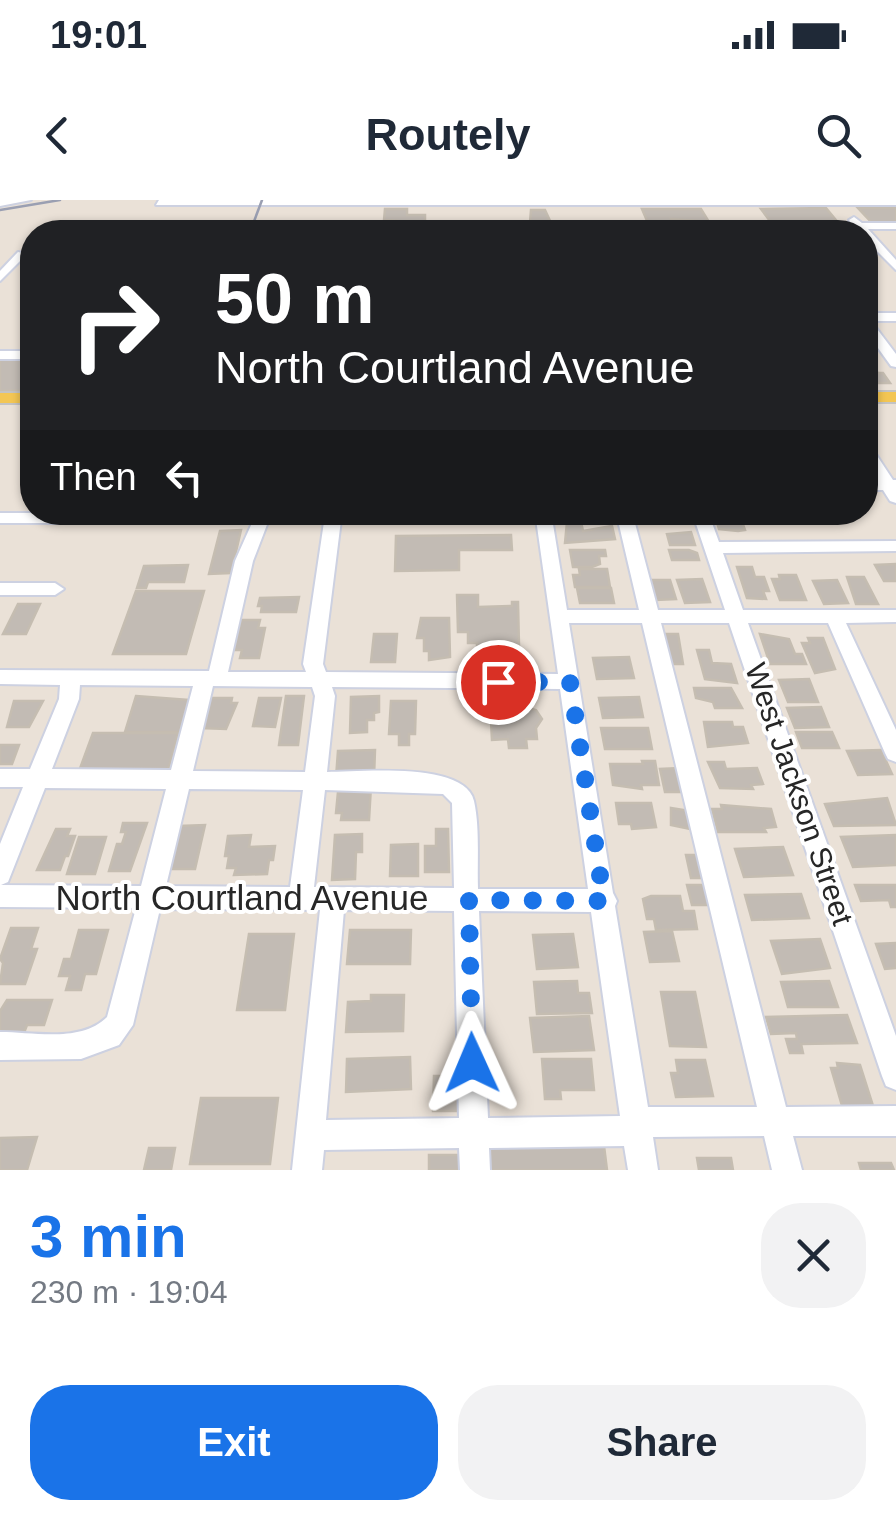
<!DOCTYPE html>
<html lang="en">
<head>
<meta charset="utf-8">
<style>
  body { margin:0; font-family:Arial,sans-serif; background:#f2f2f3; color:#1f2937; height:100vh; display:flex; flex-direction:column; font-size:38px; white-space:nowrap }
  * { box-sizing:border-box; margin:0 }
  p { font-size:32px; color:#747a83 }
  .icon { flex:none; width:55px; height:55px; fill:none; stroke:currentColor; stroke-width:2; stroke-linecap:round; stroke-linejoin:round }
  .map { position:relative; height:970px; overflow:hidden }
  .sheet { display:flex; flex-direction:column; background:#fff; flex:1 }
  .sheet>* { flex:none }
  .guide { position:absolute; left:20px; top:20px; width:858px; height:305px; border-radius:40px; box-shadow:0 2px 8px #0004; background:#202124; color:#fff; overflow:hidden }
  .pin { position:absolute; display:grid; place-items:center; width:85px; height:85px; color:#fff; margin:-42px; border:5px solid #fff; border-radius:50%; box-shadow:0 2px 10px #0007 }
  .me { position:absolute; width:110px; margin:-55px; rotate:359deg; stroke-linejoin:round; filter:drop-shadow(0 0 8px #0008) }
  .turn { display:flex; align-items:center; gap:35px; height:210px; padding:0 30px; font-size:45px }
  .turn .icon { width:130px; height:130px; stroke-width:2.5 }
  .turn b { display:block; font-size:70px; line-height:85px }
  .then { display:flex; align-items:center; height:95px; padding:0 30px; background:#0003; gap:20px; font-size:38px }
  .round { display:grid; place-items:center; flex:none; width:105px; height:105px; border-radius:40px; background:#f2f2f3 }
  .head { display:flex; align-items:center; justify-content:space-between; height:170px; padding:0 30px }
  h1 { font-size:60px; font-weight:700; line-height:75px; color:#1a73e8 }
  .action { display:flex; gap:20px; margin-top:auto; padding:20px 30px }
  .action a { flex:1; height:115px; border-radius:40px; background:#1a73e8; color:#fff; font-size:40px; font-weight:700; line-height:115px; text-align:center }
  .action a+a { background:#f2f2f3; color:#1f2937 }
  .status { display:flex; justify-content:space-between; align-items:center; height:70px; padding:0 50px; background:#fff; direction:ltr }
  .status svg { height:28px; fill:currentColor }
  header { display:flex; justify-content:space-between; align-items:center; height:130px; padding:0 30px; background:#fff; font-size:45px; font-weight:700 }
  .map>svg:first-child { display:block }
</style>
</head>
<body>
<div class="status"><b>19:01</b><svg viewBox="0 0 49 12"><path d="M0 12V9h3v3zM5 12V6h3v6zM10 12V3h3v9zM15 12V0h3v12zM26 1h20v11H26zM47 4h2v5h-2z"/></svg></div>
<header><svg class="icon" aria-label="back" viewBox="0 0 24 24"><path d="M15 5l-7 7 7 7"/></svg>Routely<svg class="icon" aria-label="search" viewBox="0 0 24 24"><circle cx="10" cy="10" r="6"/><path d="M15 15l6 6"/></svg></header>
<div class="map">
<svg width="896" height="970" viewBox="0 0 896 970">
  <rect width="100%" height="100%" fill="#eae1d7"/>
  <!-- building -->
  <g fill="#c2bbb4" stroke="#c5bdb1" stroke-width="2.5">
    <polygon points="826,8 840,25 773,25 761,9"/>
    <polygon points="858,8 896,8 896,25 874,25"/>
    <polygon points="385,9 407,9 407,15 425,15 425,23 384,20"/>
    <polygon points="642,9 701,9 709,22 671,19 673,23 648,23"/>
    <polygon points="531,10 545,10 551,23 530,23"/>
    <polygon points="32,157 32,190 0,191 0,158"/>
    <polygon points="865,157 878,173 883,173 890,183 865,183"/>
    <polygon points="741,319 745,330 738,331 719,329 717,322"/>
    <polygon points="567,322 581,322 583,331 612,326 615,339 565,343"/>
    <polygon points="241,330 231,373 209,374 220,331"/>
    <polygon points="691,332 695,345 670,345 667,334"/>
    <polygon points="511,335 512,350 459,350 459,370 395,371 396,336"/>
    <polygon points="570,350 605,350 606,356 599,356 600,364 592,367 573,367"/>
    <polygon points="669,350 689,350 697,353 699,360 672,360"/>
    <polygon points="896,364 896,381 884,381 875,365"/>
    <polygon points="188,365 184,382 148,382 146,388 137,388 144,366"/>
    <polygon points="737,367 752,367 755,377 764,377 769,391 763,391 766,399 747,398"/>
    <polygon points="579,369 607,369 610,387 575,387 573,375 580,375"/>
    <polygon points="779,375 796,375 806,400 780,400 772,379 780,379"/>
    <polygon points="847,377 864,377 878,404 856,404"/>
    <polygon points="702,379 710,402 685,403 677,380"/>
    <polygon points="650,380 670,380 676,399 656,400"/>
    <polygon points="837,380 848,403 824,404 813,381"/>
    <polygon points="577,388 611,388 614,403 580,403"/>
    <polygon points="136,391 204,391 186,454 113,454"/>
    <polygon points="457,395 478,395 478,407 512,406 512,402 518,402 519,446 477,447 477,443 468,443 468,432 458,432"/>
    <polygon points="299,397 296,412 261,412 262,406 258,406 260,398"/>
    <polygon points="18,404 40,404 26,434 3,434"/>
    <polygon points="421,418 449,418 450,457 429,460 429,451 424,451 424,438 417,438"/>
    <polygon points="241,420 260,420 258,428 265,428 259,458 240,458 242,450 234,450"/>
    <polygon points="374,434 397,434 395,462 371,462"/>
    <polygon points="660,434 678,434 683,464 667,464"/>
    <polygon points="760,434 789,439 795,454 802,454 806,464 770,464"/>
    <polygon points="808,438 823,438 835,469 815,473 802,443 810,443"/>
    <polygon points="697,450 709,450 712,463 731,464 737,483 705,479"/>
    <polygon points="629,457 634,478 597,479 593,458"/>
    <polygon points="809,479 818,502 788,502 779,480"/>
    <polygon points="694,488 731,488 742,508 715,508 713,502 696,498"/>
    <polygon points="136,496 188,500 180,532 125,532"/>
    <polygon points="286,496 304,496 298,545 279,545"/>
    <polygon points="379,496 379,512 374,513 374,520 367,520 367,532 350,533 351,497"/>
    <polygon points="639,497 643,517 603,518 599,498"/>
    <polygon points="210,498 232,498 231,503 237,503 226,529 201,528"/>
    <polygon points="259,498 281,498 275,527 253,526"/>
    <polygon points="14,501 43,501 29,527 7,527"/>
    <polygon points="391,501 416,501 415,534 409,534 409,545 399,545 399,534 389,534"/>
    <polygon points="821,507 829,527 795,528 787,508"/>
    <polygon points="528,508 536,510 542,519 536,528 537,539 526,539 527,548 509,548 508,539 492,540 491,521 496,521 495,512 521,514 521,510"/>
    <polygon points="704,522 732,522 733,527 743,527 748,543 708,547"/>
    <polygon points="601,528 648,528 652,549 605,549"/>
    <polygon points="796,532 832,532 839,548 802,548"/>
    <polygon points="93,533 178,533 167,574 78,574"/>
    <polygon points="0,545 19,545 12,564 0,564"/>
    <polygon points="375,550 374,577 336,578 338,551"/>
    <polygon points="881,550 892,574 858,575 847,551"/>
    <polygon points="642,561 655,561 659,585 641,585 642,589 613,585 610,564 643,564"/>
    <polygon points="708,562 724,562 726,569 757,568 763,584 751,585 753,589 720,588"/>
    <polygon points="680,568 686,592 665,592 660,569"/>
    <polygon points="371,586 369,620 341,620 342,613 336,613 338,592 344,592 344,587"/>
    <polygon points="887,598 896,625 834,626 825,604"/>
    <polygon points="616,603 651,603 656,627 632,629 631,624 619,624"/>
    <polygon points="721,605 771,609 776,627 764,628 766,632 718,632 712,609 722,609"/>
    <polygon points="671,608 690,611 690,629 671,625"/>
    <polygon points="123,623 147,623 130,671 109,671 117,644 122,644 126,632 121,632"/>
    <polygon points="205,625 195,669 168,669 179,626"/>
    <polygon points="56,629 70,629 67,636 75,636 68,656 65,656 60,670 37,670"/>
    <polygon points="436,629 448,629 449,672 425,672 425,646 436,646"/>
    <polygon points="362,634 362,652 356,652 355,679 332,680 335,635"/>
    <polygon points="251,635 249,647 275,646 273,660 269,660 267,674 234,675 236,668 227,668 229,656 225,656 228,636"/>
    <polygon points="896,635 896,665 853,667 841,637"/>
    <polygon points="79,637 106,637 95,674 67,674"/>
    <polygon points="418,644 418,676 390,676 391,645"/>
    <polygon points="783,647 793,675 744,677 735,649"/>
    <polygon points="686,655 702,655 707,678 691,678"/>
    <polygon points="687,685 707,685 712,705 692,705"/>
    <polygon points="855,685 896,685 896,707 891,707 889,700 861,701"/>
    <polygon points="801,694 809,718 752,720 745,695"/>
    <polygon points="651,696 680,696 683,711 694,711 697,729 656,730 654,719 647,719 643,699"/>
    <polygon points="11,728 38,728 31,749 37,749 25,784 0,784 3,763 0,759"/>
    <polygon points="79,730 108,730 96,774 85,774 81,790 66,790 70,776 59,776 64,759 71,759"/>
    <polygon points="350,730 411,730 410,764 347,764"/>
    <polygon points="672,731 679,761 650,762 644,732"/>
    <polygon points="249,734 294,734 285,810 237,810"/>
    <polygon points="573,734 578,767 537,769 533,735"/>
    <polygon points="820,739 830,768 782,774 771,741"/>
    <polygon points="896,743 896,768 885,769 876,744"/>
    <polygon points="577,781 578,793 589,793 592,813 537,814 534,782"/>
    <polygon points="829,781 838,807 788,807 781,782"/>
    <polygon points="661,792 695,792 706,847 670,846"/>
    <polygon points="371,795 404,795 403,831 346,832 348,802 371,801"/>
    <polygon points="7,800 52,800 44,825 27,825 22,838 0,838 0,811"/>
    <polygon points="847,815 857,843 801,844 803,853 790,853 786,839 797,839 796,833 771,834 766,817"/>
    <polygon points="589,816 594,850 534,852 530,818"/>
    <polygon points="410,857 411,889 346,892 347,859"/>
    <polygon points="542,859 591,859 594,890 560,890 561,899 545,899"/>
    <polygon points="676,860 705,860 713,896 676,897 671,873 678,873"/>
    <polygon points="837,863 860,865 874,909 843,909 831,868 838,868"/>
    <polygon points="434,876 461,876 461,911 433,911"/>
    <polygon points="201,898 278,898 270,964 190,964"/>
    <polygon points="37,937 27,970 0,970 0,938"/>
    <polygon points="604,946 607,970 480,970 480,947"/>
    <polygon points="149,948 175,948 171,970 144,970"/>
    <rect x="429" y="955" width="36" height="15"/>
    <polygon points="697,958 731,958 733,970 699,970"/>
    <polygon points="859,963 891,963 894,970 861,970"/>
  </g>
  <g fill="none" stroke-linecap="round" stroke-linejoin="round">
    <!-- minor casing -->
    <g stroke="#cdd1e1" stroke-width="4">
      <g id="minor">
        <polygon points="0,0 31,0 0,6"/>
        <polygon points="159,0 896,0 896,5 156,5"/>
        <polygon points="854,17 862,23 896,23 896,29 868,29 896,60 896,70 865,39 865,32 857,29 144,30 139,27 144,24 851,23 849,20"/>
        <polygon points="18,52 27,54 0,81 0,71"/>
        <polygon points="865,113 896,113 896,121 871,121 896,154 896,167 891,166 865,130"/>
        <rect x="0" y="151" width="32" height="8"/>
        <polygon points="865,244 870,245 893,280 896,280 896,303 890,301 883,290 865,290 865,280 877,280 865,260"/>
        <path d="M342 312 323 464 326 472 558 474 535 312H551L567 410H639L616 312H632L658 410H725L692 312H708L719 342 896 341V351L723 353 743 410H896V422L846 423 896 530V562L888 559 885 553 828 423H748L896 836V890L886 886 882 876 729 423H661L786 907 896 906V936H793L802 970H772L764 936 653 937 658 970H628L624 946 489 948 490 970H460L459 948 324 950 322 970H292L320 710 160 709 133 825 119 845 81 859 0 860V832C34 832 81 843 107 817L136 708 0 707V644L23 587H0V569H30L59 499 60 485 0 484V470L209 471 235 361 252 323H155L149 322V314ZM268 322H324L303 464 306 472H228L253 361ZM569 423H642L757 907H648L615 706 617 701 613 693ZM80 485 193 486 171 570 52 569 79 499ZM213 486 312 487 315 496 305 572 193 571ZM332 487 560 489 588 689H478C477 661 480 628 474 601 465 561 359 572 327 572L335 496ZM45 588 166 589 141 686 1 685 8 682ZM189 589 303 590 290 687 166 686ZM325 590 443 594 452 603 454 688 314 687ZM344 710 454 711 459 918 326 920ZM479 711 591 712 620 916 488 918Z"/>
        <polygon points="0,313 85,313 93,318 85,323 0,323"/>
        <polygon points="0,383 55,383 64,389 55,395 0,395"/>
      </g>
    </g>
    <!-- major casing -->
    <g stroke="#c3c3c3" stroke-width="4">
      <g id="major">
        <rect x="865" y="192" width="31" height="10"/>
        <rect x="0" y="193" width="32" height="10"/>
      </g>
    </g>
    <!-- minor -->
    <use href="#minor" fill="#fff" fill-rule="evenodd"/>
    <!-- major -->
    <use href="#major" fill="#f3c654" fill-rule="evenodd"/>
    <!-- rail -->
    <g stroke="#9a9fb2" stroke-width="2.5">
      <polyline points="0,10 60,0"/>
      <polyline points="250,32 262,0"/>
    </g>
  </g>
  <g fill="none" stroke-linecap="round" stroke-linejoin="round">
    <!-- route -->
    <polyline stroke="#1a73e8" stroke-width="18" stroke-dasharray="0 32.4" points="472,863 469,700 604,701 570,482 498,482"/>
  </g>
  <g text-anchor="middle" stroke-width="8" stroke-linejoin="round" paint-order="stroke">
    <!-- street labels -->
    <g font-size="30" fill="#272727" stroke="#fff">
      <text transform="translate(799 594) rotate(71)" y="10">West Jackson Street</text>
    </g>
    <!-- near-street labels -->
    <g font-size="35" fill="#272727" stroke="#fff">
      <text x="242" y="710">North Courtland Avenue</text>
    </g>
  </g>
</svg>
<div class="pin" style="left:498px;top:482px;background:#d93025"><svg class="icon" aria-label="arrive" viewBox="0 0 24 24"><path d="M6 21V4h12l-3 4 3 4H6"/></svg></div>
<svg class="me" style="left:472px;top:863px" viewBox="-20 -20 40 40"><path d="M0-17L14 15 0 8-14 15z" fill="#1a73e8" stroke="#fff" stroke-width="4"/></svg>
<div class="guide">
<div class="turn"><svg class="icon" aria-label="right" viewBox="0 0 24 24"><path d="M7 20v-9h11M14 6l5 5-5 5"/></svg><div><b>50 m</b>North Courtland Avenue</div></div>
<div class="then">Then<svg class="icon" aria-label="left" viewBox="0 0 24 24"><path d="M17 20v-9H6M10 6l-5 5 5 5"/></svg></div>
</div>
</div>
<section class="sheet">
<div class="head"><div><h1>3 min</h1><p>230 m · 19:04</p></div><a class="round"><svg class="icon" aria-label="close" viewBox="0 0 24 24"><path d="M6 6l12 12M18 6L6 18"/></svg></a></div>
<div class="action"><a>Exit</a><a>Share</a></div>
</section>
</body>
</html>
